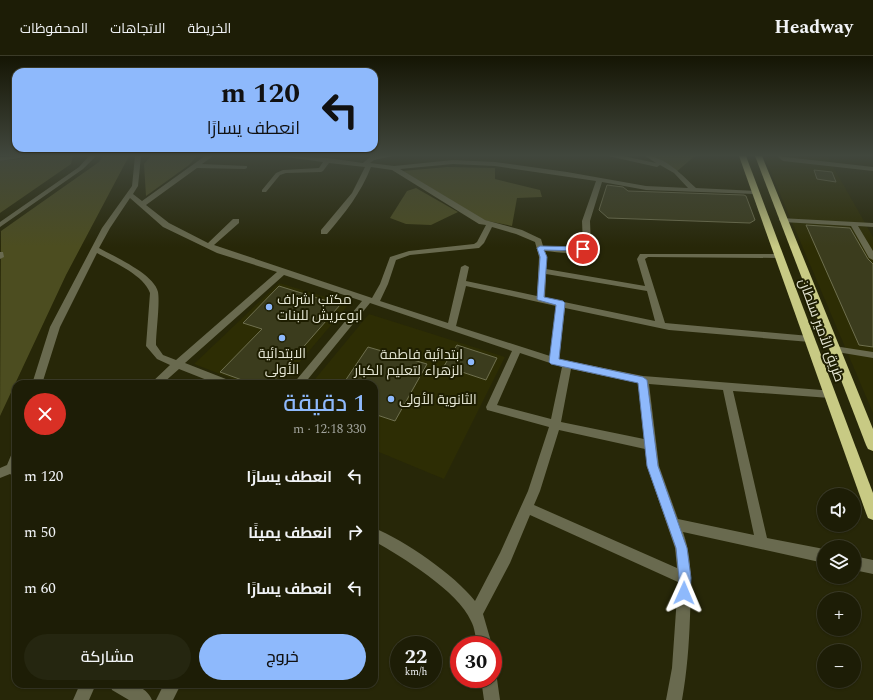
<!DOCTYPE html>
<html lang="ar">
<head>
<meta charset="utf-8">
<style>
  body { margin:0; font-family:Spectral,Cairo,serif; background:#252610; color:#f1f3f6; direction:rtl; height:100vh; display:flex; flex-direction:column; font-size:15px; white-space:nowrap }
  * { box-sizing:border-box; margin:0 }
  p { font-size:13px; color:#a0a29b }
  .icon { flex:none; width:22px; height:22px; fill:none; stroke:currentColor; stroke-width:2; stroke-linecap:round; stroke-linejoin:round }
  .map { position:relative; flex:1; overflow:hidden; direction:ltr }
  .side { position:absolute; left:12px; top:324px; width:366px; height:308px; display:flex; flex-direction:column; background:#1d1d06; border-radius:12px; box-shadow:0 1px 3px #0004,0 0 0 1px #3b3b28; direction:rtl }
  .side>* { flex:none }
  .hud { position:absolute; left:12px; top:12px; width:366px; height:84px; border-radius:12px; box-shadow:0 1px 3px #0004,0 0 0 1px #3b3b28; direction:rtl; background:#8eb9fc; color:#111; overflow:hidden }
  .fabs { position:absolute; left:817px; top:432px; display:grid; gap:8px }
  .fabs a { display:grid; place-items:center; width:44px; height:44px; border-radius:50%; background:#1d1d06; box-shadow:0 1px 3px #0004,0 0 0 1px #3b3b28; font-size:20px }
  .speed { position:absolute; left:390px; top:580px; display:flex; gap:8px; font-size:20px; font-weight:700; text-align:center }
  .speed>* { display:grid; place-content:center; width:52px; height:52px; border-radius:50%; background:#1d1d06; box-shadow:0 1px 3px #0004,0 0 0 1px #3b3b28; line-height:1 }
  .speed small { font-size:10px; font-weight:400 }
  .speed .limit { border:6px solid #d22; background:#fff; color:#111 }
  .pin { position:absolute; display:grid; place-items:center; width:34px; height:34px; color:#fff; margin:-17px; border:2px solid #fff; border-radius:50%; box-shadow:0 1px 4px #0007 }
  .me { position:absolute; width:44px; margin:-22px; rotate:1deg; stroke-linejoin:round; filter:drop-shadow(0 0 3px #0008) }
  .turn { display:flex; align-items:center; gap:14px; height:84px; padding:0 12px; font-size:18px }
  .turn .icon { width:52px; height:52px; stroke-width:2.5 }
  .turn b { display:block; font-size:28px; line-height:34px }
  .round { display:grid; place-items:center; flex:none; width:42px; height:42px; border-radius:21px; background:#252610 }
  .head { display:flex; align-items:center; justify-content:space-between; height:68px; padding:0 12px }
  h1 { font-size:24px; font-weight:600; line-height:30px; color:#8eb9fc }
  .primary-button { display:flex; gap:8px; margin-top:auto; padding:8px 12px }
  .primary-button a { flex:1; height:46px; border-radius:24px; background:#8eb9fc; color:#111; font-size:16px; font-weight:600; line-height:46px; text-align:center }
  .primary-button a+a { background:#252610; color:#f1f3f6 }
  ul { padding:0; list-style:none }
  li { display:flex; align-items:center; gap:12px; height:56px; padding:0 12px }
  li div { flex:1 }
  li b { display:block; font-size:15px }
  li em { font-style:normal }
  header { display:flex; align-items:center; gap:24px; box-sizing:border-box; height:56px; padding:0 20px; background:#1d1d06; border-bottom:1px solid #3b3b28 }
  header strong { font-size:19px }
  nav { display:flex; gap:22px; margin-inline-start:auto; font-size:14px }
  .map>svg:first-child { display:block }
</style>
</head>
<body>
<header>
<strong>Headway</strong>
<nav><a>الخريطة</a><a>الاتجاهات</a><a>المحفوظات</a></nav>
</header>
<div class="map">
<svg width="873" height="644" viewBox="0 0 873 644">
  <rect width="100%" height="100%" fill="#272708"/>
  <!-- built -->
  <g fill="#2d2d04">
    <polygon points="764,100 827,100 873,181 873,357"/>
    <polygon points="279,227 349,248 281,328 246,328 194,308"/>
    <polygon points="369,258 505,301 444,423 374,394 374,328 311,328"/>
  </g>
  <!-- green -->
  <g fill="#4c4d20">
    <polygon points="44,100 73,100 71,108 0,157 0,105"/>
    <polygon points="103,100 129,100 66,219 0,360 1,175 99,106"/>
    <polygon points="151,100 197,100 189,109 146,140 144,108"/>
    <polygon points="648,100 695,100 676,116"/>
    <polygon points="447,111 495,112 495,123 540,134 542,141 517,142 512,170 483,164 402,115"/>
    <polygon points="416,132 458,156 431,169 406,168 390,162 407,135"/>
  </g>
  <!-- building -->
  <g fill="#3b3c1d" stroke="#6f704f">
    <polygon points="814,114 832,116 836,126 817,123"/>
    <polygon points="607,129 623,131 628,135 744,139 746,140 755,164 750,167 608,162 599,154"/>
    <polygon points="806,169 850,172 868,203 873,208 873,291 859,289"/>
    <polygon points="279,230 340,249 271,328 253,328 220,316 262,273 243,267"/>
    <polygon points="457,289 497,302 486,324 444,310"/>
    <polygon points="368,291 427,308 395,365 374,358 374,328 343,328"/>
  </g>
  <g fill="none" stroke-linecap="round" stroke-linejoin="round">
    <!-- minor -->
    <g fill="#696a4f" fill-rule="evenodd">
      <polygon points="23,100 20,102 0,105 0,101"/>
      <polygon points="89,100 96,100 83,113 0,171 0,166 79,111"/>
      <path d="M135 100H141L138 130 133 138 142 145 205 100H213L202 108 247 110V112L245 113 197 112 146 149 169 167 208 187 233 163H239V167L214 189 372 242 380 228 390 201 409 195 474 188 477 186 486 169 479 168 392 114 371 111C361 137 345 157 327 178H321V174L352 137 365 111 329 107 323 115 321 116 286 117 280 119 266 136H262V134L276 117 283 114 319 112 323 106 278 100 328 102 363 107 371 100H393L374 104 370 107 394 110 453 104 495 106 567 116 646 130 688 132 674 117 660 109 657 111 608 100H623L656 107 645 100C665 100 682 119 696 132L757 135 758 136 755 138 646 134 602 126 590 165 591 190C580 201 559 196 545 195L547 201 546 213 645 230 637 203 640 198H782L783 200 779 202 648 201 645 203 665 267 810 280 815 283 813 285 810 286 669 274 565 252 559 303 643 320 834 335 835 338 834 341 830 342 733 335 767 482 824 493V507L683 476C693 504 691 532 690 561 689 589 687 616 682 644H666L672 612 678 526 530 459 510 507 483 558 492 589H478C475 581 475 572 471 565 458 535 402 501 374 485V472C404 484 455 519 475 545L500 497 528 435 549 371 491 355 487 354 486 351 512 295 370 247 304 328H293L362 245 284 219 185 307 231 325 232 328H217L179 313 162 328H150L170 309 157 303 146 290 150 237C144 219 113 206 97 197L60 271 42 328H32L50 271 102 172 132 130ZM453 108 495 110 596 125 582 165 583 189 571 192 543 190 541 183 522 174 485 164 400 113ZM130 142 163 171 217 197 277 216 176 304 163 299 156 289C156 276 160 248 158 236 154 218 115 201 99 192L110 172ZM492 171 516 178 535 186 539 201 537 240 466 225 469 211 465 209 461 211 448 267 380 245 388 228 396 204 410 199 479 192 484 187ZM546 218 647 235 655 265 545 242ZM466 230 556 250 550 300 456 270ZM520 297 562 311 551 363 497 349ZM571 313 638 327 644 383 561 366ZM649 328 723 334 754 479 678 463 659 410ZM559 374 645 393 647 410 675 492 677 512 534 449 540 435Z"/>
      <polygon points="777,100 873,111 873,115 783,105"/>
      <polygon points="780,162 873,167 873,171 858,170 873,195 873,204 869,202 851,170 783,166 779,164"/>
      <polygon points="0,196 3,196 4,201 0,203"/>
      <polygon points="834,290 873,296 873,302 831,295 829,293 831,291"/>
      <polygon points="16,395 16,422 10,418 0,422 0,412 7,409 12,397"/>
      <polygon points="854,500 873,504 873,518 854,514"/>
      <polygon points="493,617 497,623 500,644 484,644 481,623 493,623"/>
      <polygon points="80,628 96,628 89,644 73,644"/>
      <path d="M110 628C126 628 145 627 152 644H129L112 634Z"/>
      <polygon points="164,628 181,628 173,644 156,644"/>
    </g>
    <!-- highway -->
    <g fill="#c8ca84" fill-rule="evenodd">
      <polygon points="739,100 746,100 873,437 873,464 868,462 866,457"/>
      <polygon points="755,100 762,100 873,373 873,395 868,393 866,389"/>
    </g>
  </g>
  <!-- sky -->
  <linearGradient id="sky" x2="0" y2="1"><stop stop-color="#151504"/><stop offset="0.52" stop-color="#41473d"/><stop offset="1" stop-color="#41473d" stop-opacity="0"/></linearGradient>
  <rect width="873" height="191" fill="url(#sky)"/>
  <!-- route -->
  <polygon fill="#8eb9fc" stroke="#5c78a4" points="540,190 583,191 586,193 583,195 544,194 547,201 544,241 563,245 565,247 559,303 643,321 647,324 658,410 687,492 691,522 690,537 688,541 684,543 680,541 678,537 679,522 676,492 647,410 638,327 551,308 549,306 556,249 538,244 537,243 540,201 537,192"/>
  <!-- markers -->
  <g fill="#8eb9fc" stroke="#1e1e01" stroke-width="1.5">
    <circle cx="269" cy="251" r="4"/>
    <circle cx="282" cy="282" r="4"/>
    <circle cx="471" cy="306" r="4"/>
    <circle cx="391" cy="343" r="4"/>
  </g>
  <g text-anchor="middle" stroke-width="4" stroke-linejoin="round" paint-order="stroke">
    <!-- poi labels -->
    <g font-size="14" fill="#e2e3d1" stroke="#1e1e01" text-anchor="start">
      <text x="277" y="248">مكتب اشراف<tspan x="277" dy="16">ابوعريش للبنات</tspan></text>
      <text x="282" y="302" text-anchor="middle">الابتدائية<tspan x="282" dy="16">الأولى</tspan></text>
      <text x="463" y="303" text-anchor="end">ابتدائية فاطمة<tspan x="463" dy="16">الزهراء لتعليم الكبار</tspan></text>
      <text x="399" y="348">الثانوية الأولى</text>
    </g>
    <!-- street labels -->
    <g font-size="14" fill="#e2e3d1" stroke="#1e1e01">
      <text transform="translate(822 274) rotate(70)" y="5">طريق الأمير سلطان</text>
    </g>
  </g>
</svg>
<div class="fabs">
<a><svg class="icon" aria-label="sound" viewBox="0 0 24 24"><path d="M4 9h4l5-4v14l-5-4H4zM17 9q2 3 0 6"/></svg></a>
<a><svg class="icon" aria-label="layers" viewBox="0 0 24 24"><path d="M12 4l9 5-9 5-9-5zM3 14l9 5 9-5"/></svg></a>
<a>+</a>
<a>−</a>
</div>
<div class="speed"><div>22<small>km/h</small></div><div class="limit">30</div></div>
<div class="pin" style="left:583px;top:193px;background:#d93025"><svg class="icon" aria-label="arrive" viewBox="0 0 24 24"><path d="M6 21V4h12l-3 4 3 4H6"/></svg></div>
<svg class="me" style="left:684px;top:537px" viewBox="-20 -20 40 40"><path d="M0-17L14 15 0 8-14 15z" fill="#8eb9fc" stroke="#fff" stroke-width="4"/></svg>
<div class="hud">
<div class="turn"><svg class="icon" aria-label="left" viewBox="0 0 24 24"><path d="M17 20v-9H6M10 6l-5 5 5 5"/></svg><div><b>120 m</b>انعطف يسارًا</div></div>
</div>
<section class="side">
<div class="head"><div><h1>1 دقيقة</h1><p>330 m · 12:18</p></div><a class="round" style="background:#d93025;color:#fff"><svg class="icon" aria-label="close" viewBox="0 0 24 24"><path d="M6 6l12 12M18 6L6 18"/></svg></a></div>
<ul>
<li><svg class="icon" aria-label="left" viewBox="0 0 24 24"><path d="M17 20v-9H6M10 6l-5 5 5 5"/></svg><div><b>انعطف يسارًا</b></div><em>120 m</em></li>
<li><svg class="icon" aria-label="right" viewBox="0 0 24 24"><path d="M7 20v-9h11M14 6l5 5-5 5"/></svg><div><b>انعطف يمينًا</b></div><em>50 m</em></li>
<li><svg class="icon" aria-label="left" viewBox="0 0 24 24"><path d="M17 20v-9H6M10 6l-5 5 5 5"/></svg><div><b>انعطف يسارًا</b></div><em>60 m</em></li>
</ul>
<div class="primary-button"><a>خروج</a><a>مشاركة</a></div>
</section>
</div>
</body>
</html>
